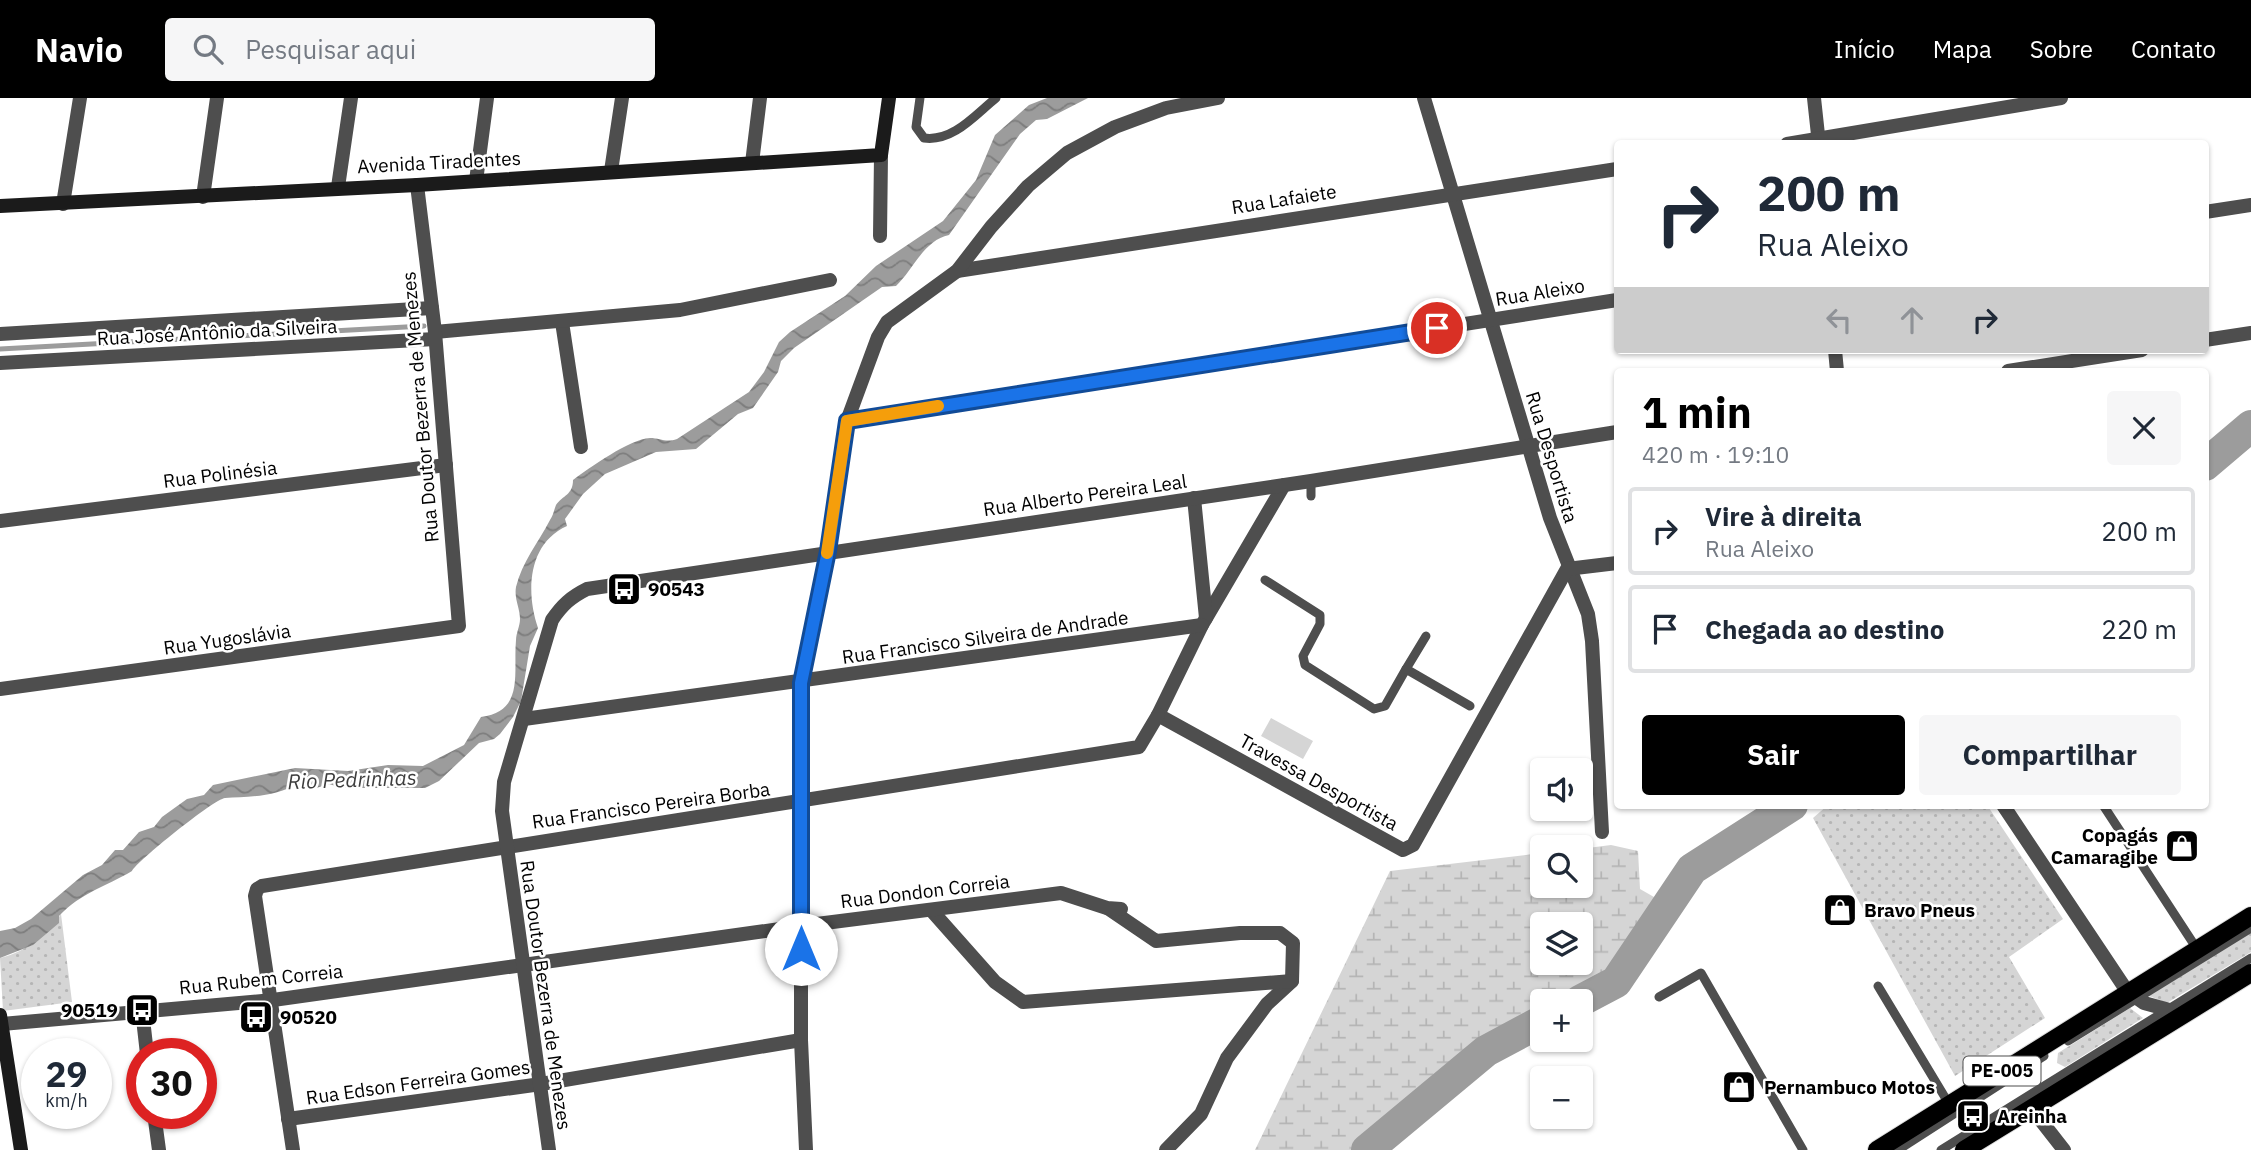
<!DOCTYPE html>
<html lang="pt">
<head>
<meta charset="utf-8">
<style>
  body { margin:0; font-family:"IBM Plex Sans",sans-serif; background:#f6f6f7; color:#1f2937; height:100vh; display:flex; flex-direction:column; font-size:26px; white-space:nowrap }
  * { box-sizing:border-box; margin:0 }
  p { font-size:23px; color:#747a83 }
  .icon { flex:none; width:38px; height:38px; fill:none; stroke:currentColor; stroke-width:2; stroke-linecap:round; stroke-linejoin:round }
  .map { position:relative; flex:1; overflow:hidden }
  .drawer { position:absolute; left:1614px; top:270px; width:595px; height:441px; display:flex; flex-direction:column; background:#fff; border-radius:7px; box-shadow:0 2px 5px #0004 }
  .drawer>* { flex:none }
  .guide { position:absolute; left:1614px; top:42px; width:595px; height:214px; border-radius:7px; box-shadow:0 2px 5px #0004; background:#fff; color:#1f2937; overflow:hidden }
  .tools { position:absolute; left:1530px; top:660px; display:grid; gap:14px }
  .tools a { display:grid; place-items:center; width:63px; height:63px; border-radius:7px; background:#fff; box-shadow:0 2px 5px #0004; font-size:35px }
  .speed { position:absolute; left:21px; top:940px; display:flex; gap:14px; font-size:35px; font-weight:700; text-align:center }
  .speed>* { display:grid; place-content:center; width:91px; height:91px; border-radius:50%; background:#fff; box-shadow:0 2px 5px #0004; line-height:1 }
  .speed small { font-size:18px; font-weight:400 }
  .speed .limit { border:10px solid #d22; background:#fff; color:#111 }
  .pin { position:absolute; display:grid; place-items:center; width:60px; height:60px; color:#fff; margin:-30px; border:4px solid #fff; border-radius:50%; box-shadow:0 2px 7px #0007 }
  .me { position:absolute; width:77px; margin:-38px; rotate:0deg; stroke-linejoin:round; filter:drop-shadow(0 0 5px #0008) }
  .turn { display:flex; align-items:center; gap:24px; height:147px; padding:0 28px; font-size:32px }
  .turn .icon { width:91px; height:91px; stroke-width:2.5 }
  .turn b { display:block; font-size:49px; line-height:60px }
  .lanes { display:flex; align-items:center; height:66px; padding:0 28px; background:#0003; justify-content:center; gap:35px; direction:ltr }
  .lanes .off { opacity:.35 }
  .round { display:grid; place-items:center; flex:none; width:74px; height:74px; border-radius:7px; background:#f6f6f7 }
  .head { display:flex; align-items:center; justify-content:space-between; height:119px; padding:0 28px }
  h1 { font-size:42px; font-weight:700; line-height:52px; color:#000 }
  .action { display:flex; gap:14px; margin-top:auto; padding:14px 28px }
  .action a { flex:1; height:80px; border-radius:7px; background:#000; color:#fff; font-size:28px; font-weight:700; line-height:80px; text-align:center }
  .action a+a { background:#f6f6f7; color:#1f2937 }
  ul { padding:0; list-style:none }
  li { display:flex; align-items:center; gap:21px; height:88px; margin:0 14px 10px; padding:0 14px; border:4px solid #e0e1e3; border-radius:7px }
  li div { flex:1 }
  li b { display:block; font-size:26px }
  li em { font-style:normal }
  header { display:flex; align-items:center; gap:42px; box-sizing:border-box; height:98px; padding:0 35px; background:#000; color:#fff }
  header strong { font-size:33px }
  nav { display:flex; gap:38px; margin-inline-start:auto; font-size:24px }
  .search { width:490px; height:63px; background:#f6f6f7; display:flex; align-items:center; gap:18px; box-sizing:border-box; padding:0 24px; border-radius:7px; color:#747a83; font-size:26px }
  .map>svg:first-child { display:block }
</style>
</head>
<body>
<header>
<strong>Navio</strong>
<div class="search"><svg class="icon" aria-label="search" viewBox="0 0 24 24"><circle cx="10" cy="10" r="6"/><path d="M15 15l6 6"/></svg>Pesquisar aqui</div>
<nav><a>Início</a><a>Mapa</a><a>Sobre</a><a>Contato</a></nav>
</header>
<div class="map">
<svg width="2251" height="1052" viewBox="0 0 2251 1052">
  <defs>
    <pattern id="grass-dots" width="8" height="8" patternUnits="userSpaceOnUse" patternTransform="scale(1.75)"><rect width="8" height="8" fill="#d5d5d5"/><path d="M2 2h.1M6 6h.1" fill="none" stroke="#b5b5b5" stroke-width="1.8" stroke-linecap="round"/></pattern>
    <pattern id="wetland-marsh" width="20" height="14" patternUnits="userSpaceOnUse" patternTransform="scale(1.75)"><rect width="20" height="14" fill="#d5d5d5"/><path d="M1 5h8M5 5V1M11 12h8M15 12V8" fill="none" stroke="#b5b5b5"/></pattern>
    <pattern id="water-waves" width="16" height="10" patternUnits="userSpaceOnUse" patternTransform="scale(1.75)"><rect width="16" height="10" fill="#9c9c9c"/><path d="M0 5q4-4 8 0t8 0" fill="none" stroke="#7d7d7d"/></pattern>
  </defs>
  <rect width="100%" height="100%" fill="#fff"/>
  <!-- grass -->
  <g fill="url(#grass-dots)">
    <polygon points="1828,707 1987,707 2063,821 2009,859 2045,920 1955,978 1813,720"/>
    <path d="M61 816 72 904 3 913 0 860C26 854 47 837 61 816Z"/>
    <polygon points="2251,834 2251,854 2167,905 2149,898"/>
    <polygon points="2130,910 2143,920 2065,969 2057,965 2058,955"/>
  </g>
  <!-- wetland -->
  <path fill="url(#wetland-marsh)" fill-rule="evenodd" d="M1611 747 1638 753 1640 791 1668 807 1616 884 1580 903H1542V923L1486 953 1367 1052H1255L1390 773 1542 755V788H1580V751ZM1542 826H1580V864H1542Z"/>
  <!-- pitch -->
  <polygon fill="#d5d5d5" points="1271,620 1313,643 1303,661 1261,638"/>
  <!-- water -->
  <path fill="url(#water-waves)" d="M1047 0H1088L1047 21 1036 22 1020 36 949 137C924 142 913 172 896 188L882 189 794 250 781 263 778 274 753 310 738 316 696 351 656 354 605 376 583 396 565 421 567 428C527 446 526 495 538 530L530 548 521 603 513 619 500 636 494 641 479 645 439 683 425 690H342L329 686 310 692 298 685C277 699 247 699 225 700 214 701 136 764 132 773 105 789 82 794 59 818V825L33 847 0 860V833L15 830 31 821 83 777 102 767 115 752H123L139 734 154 729 162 719 187 701 204 697 213 687 295 670 348 673 388 667 423 668 464 647 481 619C525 614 513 574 516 542 516 535 520 528 520 521 520 510 514 501 516 489 522 464 538 445 550 422 553 418 554 412 556 407 563 397 573 397 573 382 589 370 630 341 650 340 660 340 666 345 677 341L749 294 764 274 779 244 790 234 845 198 876 168 943 123 976 82 995 37 1029 7Z"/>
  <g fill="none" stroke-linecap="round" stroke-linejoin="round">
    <!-- stream -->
    <polyline stroke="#9c9c9c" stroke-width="5" points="0,251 424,228"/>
    <!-- river -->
    <g stroke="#9c9c9c" stroke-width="32">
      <polyline points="2205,367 2251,328"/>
      <polyline points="1580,903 1616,884 1692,771 1792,707"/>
      <polyline points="1367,1052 1486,953 1542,923"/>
    </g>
    <!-- primary casing -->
    <g stroke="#dbdbdb" stroke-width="20">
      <g id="primary">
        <polyline points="1877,1052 2251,818"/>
        <polyline points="1964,1052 2251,875"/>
      </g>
    </g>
    <!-- lane -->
    <g stroke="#4e4e4e" stroke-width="9">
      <path d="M920 0 916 29 924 40C953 44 975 17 996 0"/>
      <polyline points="1311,383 1311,398"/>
      <polyline points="1265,482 1320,517 1320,526 1303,558 1305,567 1374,611 1385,608 1406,571 1470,608"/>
      <polyline points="1406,571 1426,538"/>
      <polyline points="2103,707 2197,851"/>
      <polyline points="1878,888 1949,1006"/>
      <polyline points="1659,899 1701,875 1803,1052"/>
      <polyline points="2068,943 2251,830"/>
      <polyline points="1898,1052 2044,958"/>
      <polyline points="1941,1052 2251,860"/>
    </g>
    <!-- street -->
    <g stroke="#4e4e4e" stroke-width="14">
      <polyline points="1424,0 1550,420 1588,516 1592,543 1602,734"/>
      <polyline points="1814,0 1819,46"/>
      <polyline points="1787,46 2061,0"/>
      <polyline points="752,65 760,0"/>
      <polyline points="611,73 622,0"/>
      <polyline points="476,83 487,0"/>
      <polyline points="338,89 351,0"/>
      <polyline points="203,99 217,0"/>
      <polyline points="63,106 80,0"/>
      <polyline points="2205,114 2251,107"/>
      <polyline points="880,138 881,57"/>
      <polyline points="957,173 1617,71"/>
      <polyline points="562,224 581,349"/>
      <polyline points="435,234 680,212 830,182"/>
      <polyline points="0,236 432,210"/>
      <polyline points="2205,242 2251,235"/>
      <polyline points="1835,252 1837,273"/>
      <polyline points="0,265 435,241"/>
      <polyline points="2008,273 2142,252"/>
      <polyline points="847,323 1617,202"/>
      <polyline points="1284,387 1202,527 1158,617 1403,752 1413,747 1567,471 1617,465"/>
      <polyline points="1194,400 1206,520"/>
      <polyline points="0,423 446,367"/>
      <polyline points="0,591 459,528 435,234 417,87"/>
      <polyline points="524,621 1202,527"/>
      <polyline points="2003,707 2127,893 2144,905 2184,916"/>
      <polyline points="1109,811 1156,843 1240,835 1280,835 1293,845 1292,883 1267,906 1227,960 1201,1016 1166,1052"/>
      <polyline points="932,813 995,884 1023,904 1292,883"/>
      <polyline points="142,912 147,956"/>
      <polyline points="2,926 273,902 801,828 1061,795 1107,810 1121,811"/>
      <polyline points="2032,1011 2064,1052"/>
      <polyline points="154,1015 159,1052"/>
      <polyline points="288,1021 541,986 801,942"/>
      <polyline points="293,1052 255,798 257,791 262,788 1139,649 1158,617"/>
      <path d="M549 1052 502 713 504 684 552 522C562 507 571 499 587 491L1311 383 1617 334"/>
      <polyline points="806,1052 801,942 801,585 828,453 847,323 878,239 887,224 957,173 991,129 1028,88 1067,55 1115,29 1166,10 1218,0"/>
    </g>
    <!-- secondary -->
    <g stroke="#1b1b1b" stroke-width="14">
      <polyline points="0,108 417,87 881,57 889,0"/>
      <polyline points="0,917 21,1052"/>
    </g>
    <!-- primary -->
    <use href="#primary" stroke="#000" stroke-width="18"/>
  </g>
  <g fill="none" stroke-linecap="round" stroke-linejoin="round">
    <!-- route casing -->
    <g stroke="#114b97" stroke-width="18">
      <polyline id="route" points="801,851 801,585 828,453 847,323 1437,230"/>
    </g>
    <!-- route -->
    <use href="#route" stroke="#1a73e8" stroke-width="12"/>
    <!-- slow -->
    <polyline stroke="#f59e0b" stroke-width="12" points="827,455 847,323 938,308"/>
  </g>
  <!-- icons -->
  <defs>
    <g id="bus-square" transform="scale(1.75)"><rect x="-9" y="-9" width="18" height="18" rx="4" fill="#000" stroke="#fff"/><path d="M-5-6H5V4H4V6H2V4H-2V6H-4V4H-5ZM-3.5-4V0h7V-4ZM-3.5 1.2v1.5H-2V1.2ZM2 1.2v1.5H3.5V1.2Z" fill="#fff"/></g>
    <g id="shop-square" transform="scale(1.75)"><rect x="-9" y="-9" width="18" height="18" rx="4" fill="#000" stroke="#fff"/><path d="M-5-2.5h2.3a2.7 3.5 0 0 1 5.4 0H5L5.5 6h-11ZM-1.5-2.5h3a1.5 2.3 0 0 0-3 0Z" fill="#fff"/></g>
  </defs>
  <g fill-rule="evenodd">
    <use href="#bus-square" x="624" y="491"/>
    <use href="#shop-square" x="2182" y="748"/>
    <use href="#shop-square" x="1840" y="812"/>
    <use href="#bus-square" x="142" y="912"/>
    <use href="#bus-square" x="256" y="919"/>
    <use href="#shop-square" x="1739" y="989"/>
    <use href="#bus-square" x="1973" y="1018"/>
  </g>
  <g text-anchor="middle" stroke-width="5" stroke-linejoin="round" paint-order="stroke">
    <!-- shield labels -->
    <rect fill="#fff" stroke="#4c4c4c" stroke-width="2" x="1963.5" y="958.5" width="77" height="29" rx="5"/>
    <g font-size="18" font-weight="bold" fill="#000">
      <text x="2002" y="979">PE-005</text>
    </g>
    <!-- street labels -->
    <g font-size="19" fill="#000" stroke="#fff">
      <text transform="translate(439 64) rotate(-3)" y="7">Avenida Tiradentes</text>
      <text transform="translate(1284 101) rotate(-9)" y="7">Rua Lafaiete</text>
      <text transform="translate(1540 194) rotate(-9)" y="7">Rua Aleixo</text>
      <text transform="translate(217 234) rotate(-3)" y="7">Rua José Antônio da Silveira</text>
      <text transform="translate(420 309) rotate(-95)" y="7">Rua Doutor Bezerra de Menezes</text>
      <text transform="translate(1552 359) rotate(73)" y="7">Rua Desportista</text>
      <text transform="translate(220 376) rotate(-7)" y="7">Rua Polinésia</text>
      <text transform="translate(1085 397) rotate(-8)" y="7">Rua Alberto Pereira Leal</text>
      <text transform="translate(985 539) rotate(-8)" y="7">Rua Francisco Silveira de Andrade</text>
      <text transform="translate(227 541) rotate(-8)" y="7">Rua Yugoslávia</text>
      <text transform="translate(1319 684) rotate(29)" y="7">Travessa Desportista</text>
      <text transform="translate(651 707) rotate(-8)" y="7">Rua Francisco Pereira Borba</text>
      <text transform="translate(925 793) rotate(-7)" y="7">Rua Dondon Correia</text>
      <text transform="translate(261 881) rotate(-6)" y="7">Rua Rubem Correia</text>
      <text transform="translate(546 897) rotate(82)" y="7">Rua Doutor Bezerra de Menezes</text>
      <text transform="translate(418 984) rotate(-8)" y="7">Rua Edson Ferreira Gomes</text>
    </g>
    <!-- poi labels -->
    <g font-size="19" font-weight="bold" fill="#000" stroke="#fff" text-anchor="start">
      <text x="648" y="498">90543</text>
      <text x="2158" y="744" text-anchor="end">Copagás<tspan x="2158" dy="22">Camaragibe</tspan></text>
      <text x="1864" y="819">Bravo Pneus</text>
      <text x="118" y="919" text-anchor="end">90519</text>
      <text x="280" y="926">90520</text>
      <text x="1764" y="996">Pernambuco Motos</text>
      <text x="1997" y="1025">Areinha</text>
    </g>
    <!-- water labels -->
    <g font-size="21" font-style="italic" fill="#3d3d3d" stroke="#fff">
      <text transform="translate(352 682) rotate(-2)" y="7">Rio Pedrinhas</text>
    </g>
  </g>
</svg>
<div class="tools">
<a><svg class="icon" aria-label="sound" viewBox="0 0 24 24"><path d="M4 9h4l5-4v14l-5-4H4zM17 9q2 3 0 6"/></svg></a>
<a><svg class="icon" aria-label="search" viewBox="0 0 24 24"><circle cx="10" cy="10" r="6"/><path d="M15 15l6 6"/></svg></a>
<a><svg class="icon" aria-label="layers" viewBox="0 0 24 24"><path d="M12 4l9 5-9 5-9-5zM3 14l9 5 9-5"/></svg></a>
<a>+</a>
<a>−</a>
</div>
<div class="speed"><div>29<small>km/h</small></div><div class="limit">30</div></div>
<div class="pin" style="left:1437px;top:230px;background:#d93025"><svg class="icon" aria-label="arrive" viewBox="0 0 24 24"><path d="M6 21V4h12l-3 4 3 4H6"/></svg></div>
<svg class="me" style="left:801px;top:851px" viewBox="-20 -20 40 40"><circle r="19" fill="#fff"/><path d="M0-13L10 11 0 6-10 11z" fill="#1a73e8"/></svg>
<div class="guide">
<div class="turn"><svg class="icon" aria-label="right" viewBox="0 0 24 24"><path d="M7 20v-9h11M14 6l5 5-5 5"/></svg><div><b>200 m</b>Rua Aleixo</div></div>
<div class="lanes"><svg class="icon off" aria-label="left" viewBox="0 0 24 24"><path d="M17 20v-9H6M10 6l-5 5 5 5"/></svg><svg class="icon off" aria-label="ahead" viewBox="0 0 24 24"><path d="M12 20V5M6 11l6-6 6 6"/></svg><svg class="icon" aria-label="right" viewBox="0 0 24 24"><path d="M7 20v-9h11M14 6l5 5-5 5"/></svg></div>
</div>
<section class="drawer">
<div class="head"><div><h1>1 min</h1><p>420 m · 19:10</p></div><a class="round"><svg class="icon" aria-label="close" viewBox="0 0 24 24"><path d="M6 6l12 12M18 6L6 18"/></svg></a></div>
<ul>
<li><svg class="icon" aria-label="right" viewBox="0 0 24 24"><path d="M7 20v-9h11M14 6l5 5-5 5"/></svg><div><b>Vire à direita</b><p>Rua Aleixo</p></div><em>200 m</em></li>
<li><svg class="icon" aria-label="arrive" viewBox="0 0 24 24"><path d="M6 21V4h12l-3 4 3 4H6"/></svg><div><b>Chegada ao destino</b></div><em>220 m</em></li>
</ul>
<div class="action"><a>Sair</a><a>Compartilhar</a></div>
</section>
</div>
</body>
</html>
